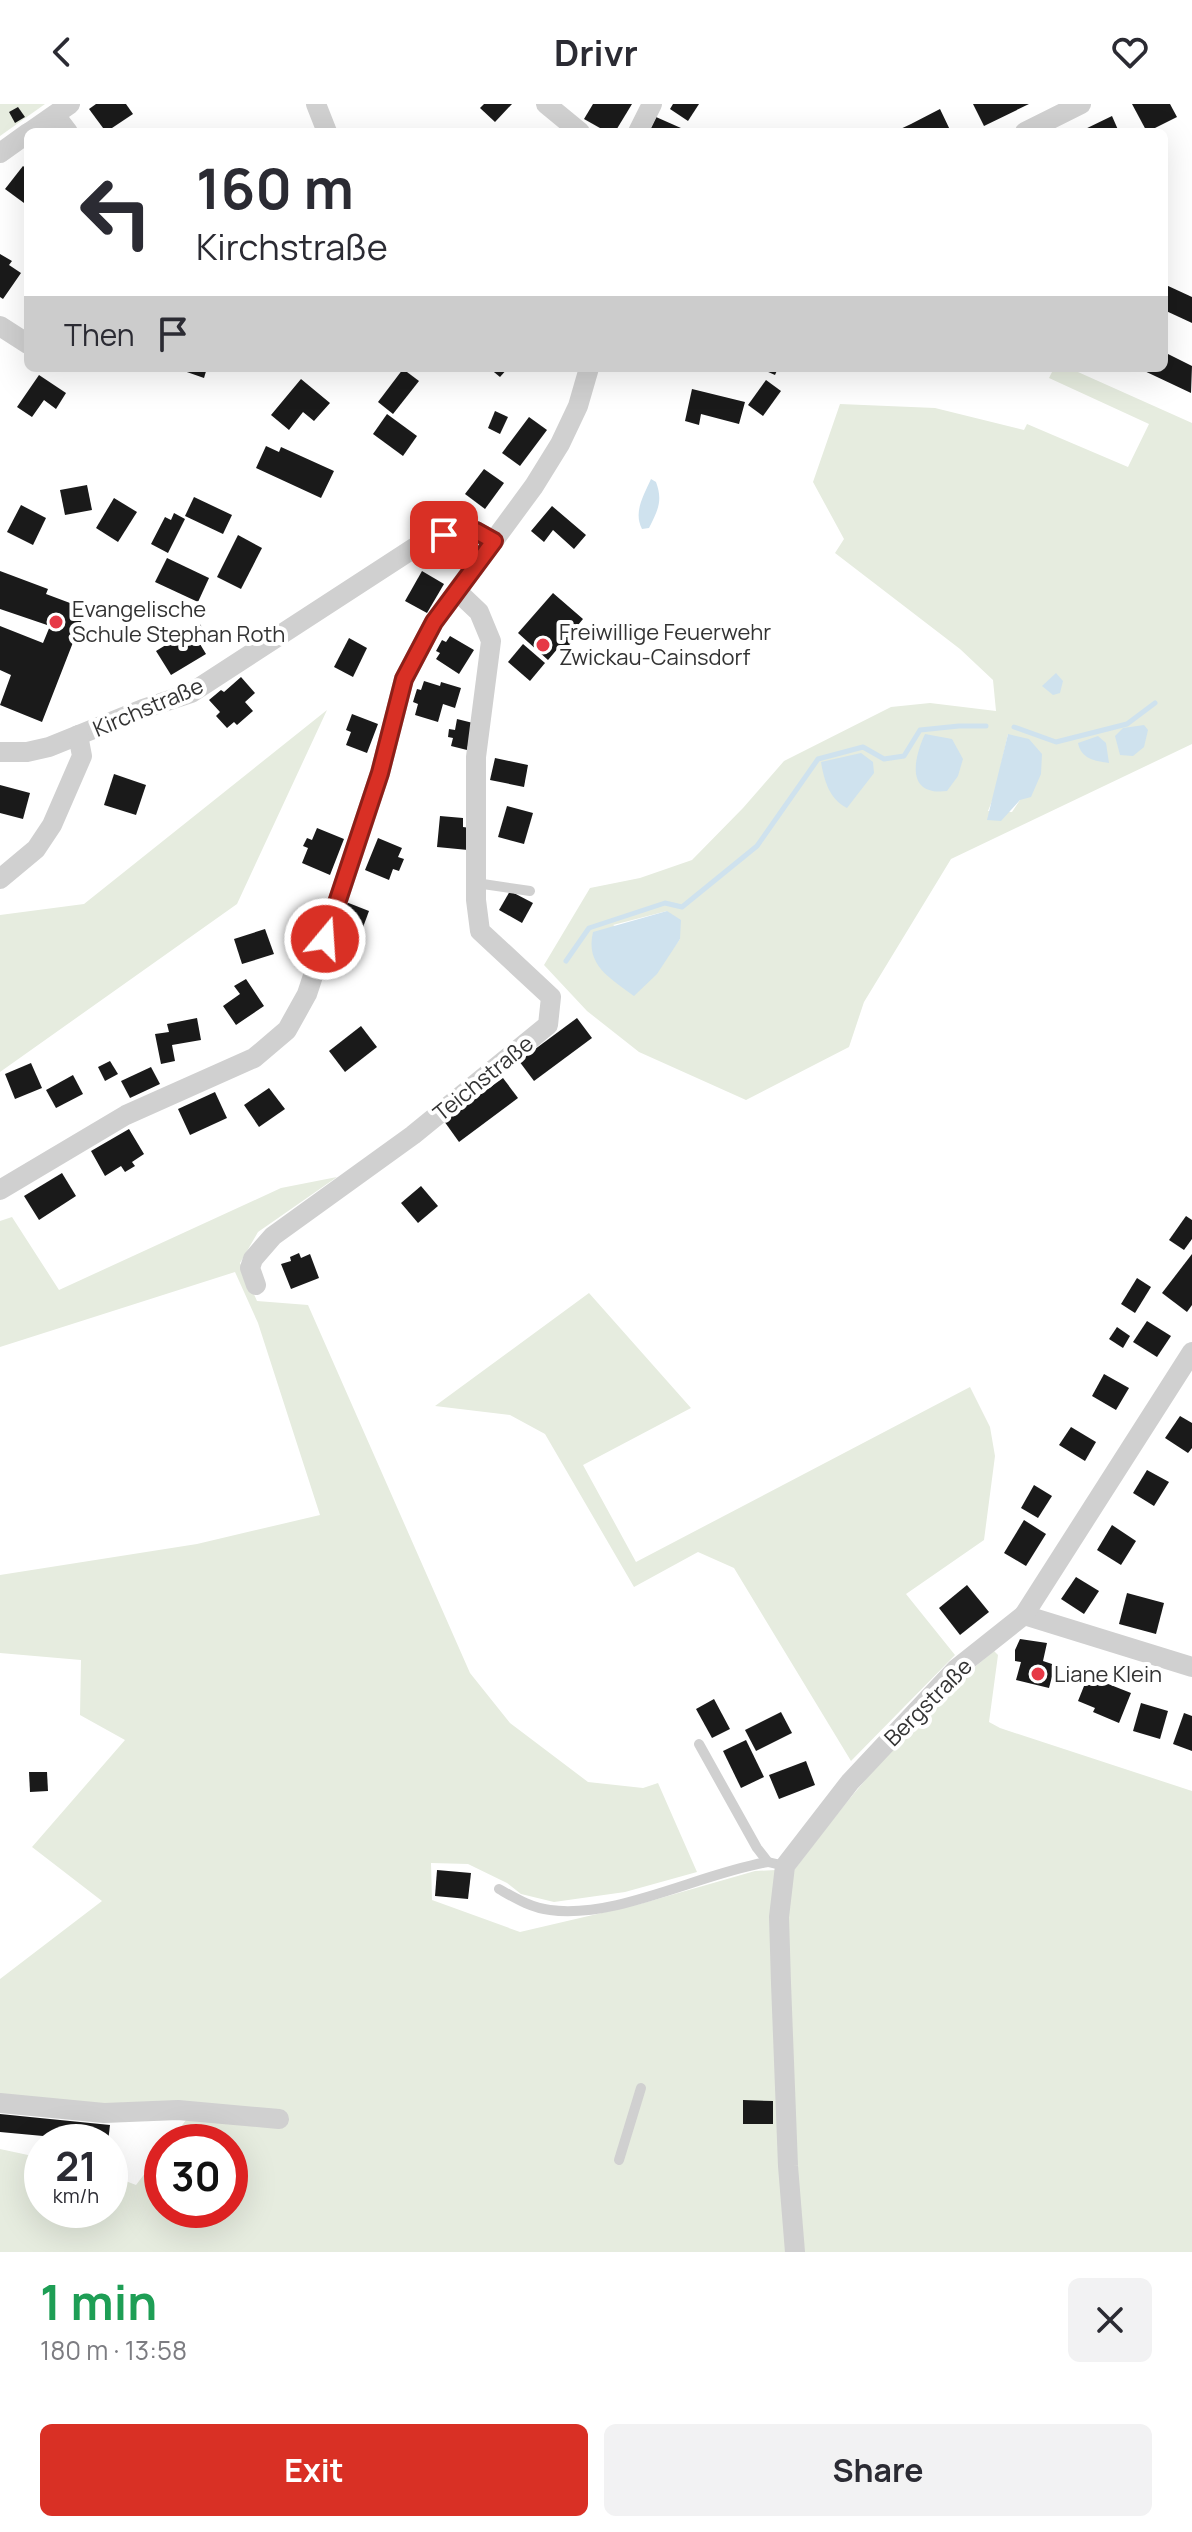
<!DOCTYPE html>
<html lang="en">
<head>
<meta charset="utf-8">
<style>
  body { margin:0; font-family:Manrope,sans-serif; background:#f2f2f3; color:#2b2b33; height:100vh; display:flex; flex-direction:column; font-size:30px; white-space:nowrap }
  * { box-sizing:border-box; margin:0 }
  p { font-size:26px; color:#7c7c81 }
  .icon { flex:none; width:44px; height:44px; fill:none; stroke:currentColor; stroke-width:2; stroke-linecap:round; stroke-linejoin:round }
  .map { position:relative; height:2148px; overflow:hidden }
  .sheet { display:flex; flex-direction:column; background:#fff; flex:1 }
  .sheet>* { flex:none }
  .hud { position:absolute; left:24px; top:24px; width:1144px; height:244px; border-radius:12px; box-shadow:0 8px 32px #0002; background:#fff; color:#2b2b33; overflow:hidden }
  .speed { position:absolute; left:24px; top:2020px; display:flex; gap:16px; font-size:40px; font-weight:700; text-align:center }
  .speed>* { display:grid; place-content:center; width:104px; height:104px; border-radius:50%; background:#fff; box-shadow:0 8px 32px #0002; line-height:1 }
  .speed small { font-size:20px; font-weight:400 }
  .speed .limit { border:12px solid #d22; background:#fff; color:#111 }
  .pin { position:absolute; display:grid; place-items:center; width:68px; height:68px; color:#fff; margin:-34px; border-radius:16px; box-shadow:0 4px 12px #0006 }
  .me { position:absolute; width:88px; margin:-44px; rotate:18deg; stroke-linejoin:round; filter:drop-shadow(0 0 6px #0008) }
  .turn { display:flex; align-items:center; gap:28px; height:168px; padding:0 40px; font-size:36px }
  .turn .icon { width:104px; height:104px; stroke-width:2.5 }
  .turn b { display:block; font-size:56px; line-height:68px }
  .then { display:flex; align-items:center; height:76px; padding:0 40px; background:#0003; gap:16px; font-size:30px }
  .round { display:grid; place-items:center; flex:none; width:84px; height:84px; border-radius:12px; background:#f2f2f3 }
  .summary { display:flex; align-items:center; justify-content:space-between; height:136px; padding:0 40px }
  h1 { font-size:48px; font-weight:700; line-height:60px; color:#1e9e55 }
  .primary-button { display:flex; gap:16px; margin-top:auto; padding:16px 40px }
  .primary-button a { flex:1; height:92px; border-radius:12px; background:#d93025; color:#fff; font-size:32px; font-weight:700; line-height:92px; text-align:center }
  .primary-button a+a { background:#f2f2f3; color:#2b2b33 }
  header { display:flex; justify-content:space-between; align-items:center; height:104px; padding:0 40px; background:#fff; font-size:36px; font-weight:700 }
  .map>svg:first-child { display:block }
</style>
</head>
<body>
<header><svg class="icon" aria-label="back" viewBox="0 0 24 24"><path d="M15 5l-7 7 7 7"/></svg>Drivr<svg class="icon" aria-label="heart" viewBox="0 0 24 24"><path d="M12 20l-8-8c-3-5 5-10 8-4 3-6 11-1 8 4z"/></svg></header>
<div class="map">
<svg width="1192" height="2148" viewBox="0 0 1192 2148">
  <rect width="100%" height="100%" fill="#fff"/>
  <!-- green -->
  <g fill="#e6ecdf" fill-rule="evenodd">
    <polygon points="0,0 45,0 0,32"/>
    <path d="M1054 264H1069L1192 319V640L951 755 864 898 849 943 746 996 639 948 587 907 544 861 590 784 640 774 692 756 743 704 784 657 891 603 930 599 996 607 993 576 960 545 835 449 844 435 813 378 840 300 935 304 1024 326 1027 320 1128 363 1149 320 1049 274ZM1008 630 1020 696 1012 708 988 707 994 692ZM667 807 680 835 668 851 613 821Z"/>
    <polygon points="327,606 237,800 0,968 0,811 84,800"/>
    <path d="M337 1073 258 1128 240 1159 257 1197 308 1201 470 1569 510 1619 588 1678 643 1684 658 1679 697 1768 625 1788 554 1798 521 1790 507 1779 468 1760 431 1759 432 1796 520 1828 640 1800 755 1767 795 1765C854 1686 918 1609 994 1547L998 1551 989 1618 1000 1624 1192 1687V2148H0V2045L42 2054V2106H110V2071L136 2081 162 2047V2106H230V2038H169L197 2002 178 2006 0 1991V1875L102 1797 32 1743 125 1636 80 1611 81 1556 0 1549V1471L197 1440 320 1411 258 1219 235 1168 0 1243V1117L12 1113 59 1186 281 1084Z"/>
    <polygon points="589,1189 691,1304 583,1361 636,1458 970,1283 990,1323 995,1352 984,1436 906,1490 955,1551 851,1657 734,1464 698,1448 634,1483 545,1330 510,1311 435,1302"/>
  </g>
  <!-- water -->
  <g fill="#cfe2ee">
    <path d="M651 375 656 378C663 397 658 406 649 424L642 425C633 408 644 391 651 375Z"/>
    <polygon points="1056,569 1063,577 1060,589 1053,591 1042,582"/>
    <polygon points="1144,621 1148,626 1144,643 1133,652 1120,651 1115,632 1123,624"/>
    <path d="M925 630 952 635 963 655 958 672 947 687C906 692 913 656 925 630Z"/>
    <polygon points="1008,630 1029,635 1042,650 1041,670 1031,693 1020,696 1001,717 987,716"/>
    <path d="M1098 632 1106 639 1109 659C1095 657 1081 655 1078 639Z"/>
    <path d="M861 649 873 658 874 669 847 704C829 695 824 676 821 658Z"/>
    <path d="M667 807 681 816 680 835 657 870 634 892C610 874 585 861 593 828Z"/>
  </g>
  <g fill="none" stroke-linecap="round" stroke-linejoin="round">
    <!-- stream -->
    <g stroke="#cfe2ee" stroke-width="5">
      <polyline points="1014,623 1056,638 1127,620 1155,599"/>
      <polyline points="566,857 589,824 665,799 682,803 757,742 818,655 863,643 884,655 904,652 920,626 959,622 986,622"/>
    </g>
  </g>
  <!-- building -->
  <g fill="#1a1a1a">
    <polygon points="96,0 126,0 133,10 106,28 89,5"/>
    <polygon points="484,0 512,0 495,18 480,4"/>
    <polygon points="593,0 632,0 615,28 607,28 584,15"/>
    <polygon points="673,0 699,0 688,17 670,5"/>
    <polygon points="973,0 1029,0 984,22"/>
    <polygon points="1132,0 1170,0 1177,13 1147,28"/>
    <polygon points="18,3 25,13 15,19 9,8"/>
    <polygon points="940,5 951,28 894,28 911,20"/>
    <polygon points="1112,12 1119,28 1079,28"/>
    <polygon points="656,13 690,28 649,28"/>
    <polygon points="23,62 28,66 28,93 24,99 5,85"/>
    <polygon points="0,150 12,157 9,161 21,169 3,195 0,193"/>
    <polygon points="1166,181 1192,193 1192,219 1164,206"/>
    <polygon points="1164,248 1192,262 1191,289 1138,264 1164,264"/>
    <polygon points="185,264 207,264 204,274 184,267"/>
    <polygon points="489,264 508,264 500,273"/>
    <polygon points="759,264 778,264 775,271"/>
    <polygon points="403,265 419,277 393,310 378,298"/>
    <polygon points="39,271 66,289 56,305 44,296 32,313 17,303"/>
    <polygon points="301,275 330,299 314,317 303,308 289,326 271,311"/>
    <polygon points="766,276 781,287 763,312 748,301"/>
    <polygon points="692,285 745,298 739,320 701,310 699,321 685,317"/>
    <polygon points="495,307 508,313 500,330 488,324"/>
    <polygon points="387,310 417,332 403,352 373,330"/>
    <polygon points="529,313 547,326 520,362 502,349"/>
    <polygon points="266,342 279,348 281,343 334,367 321,394 256,364"/>
    <polygon points="484,365 504,379 485,405 465,390"/>
    <polygon points="87,381 92,406 65,411 60,386"/>
    <polygon points="194,393 232,411 223,430 185,412"/>
    <polygon points="114,394 137,408 118,438 96,424"/>
    <polygon points="21,401 46,414 33,441 7,428"/>
    <polygon points="552,402 586,431 574,445 553,426 544,438 531,427"/>
    <polygon points="174,409 185,415 168,449 151,440 165,413 171,416"/>
    <polygon points="238,431 262,444 241,485 217,473"/>
    <polygon points="167,454 209,474 198,498 155,478"/>
    <polygon points="0,467 48,485 46,490 86,505 42,618 0,601 11,571 0,566 0,522 43,539 50,522 0,505"/>
    <polygon points="422,467 444,480 427,509 405,497"/>
    <polygon points="553,489 583,515 573,527 578,531 564,547 559,543 548,556 518,529"/>
    <polygon points="200,520 209,535 200,540 206,550 171,571 156,547"/>
    <polygon points="450,532 474,546 459,570 436,555 440,549 436,547 442,536 446,538"/>
    <polygon points="349,534 367,544 353,573 334,563"/>
    <polygon points="523,540 545,559 530,577 508,558"/>
    <polygon points="241,573 255,589 245,598 253,607 237,621 234,618 227,624 216,612 220,608 209,596 221,586 224,588"/>
    <polygon points="424,577 440,582 441,578 461,584 455,604 443,600 438,618 415,611 418,600 413,598 417,585 421,586"/>
    <polygon points="352,610 378,620 367,649 346,641 351,628 346,626"/>
    <polygon points="457,615 473,619 467,646 451,642 453,634 448,633 449,625 455,626"/>
    <polygon points="495,654 528,661 524,683 490,676"/>
    <polygon points="114,670 146,681 136,711 104,701"/>
    <polygon points="0,681 30,689 23,715 0,709"/>
    <polygon points="507,702 533,709 524,740 498,733"/>
    <polygon points="440,712 463,714 463,723 470,724 468,746 437,743"/>
    <polygon points="317,724 344,735 330,771 302,759 308,744 303,742 307,734 312,736"/>
    <polygon points="378,734 402,744 398,753 404,755 399,767 393,765 389,776 365,766"/>
    <polygon points="510,787 533,799 522,819 499,806"/>
    <polygon points="346,798 369,807 362,826 339,817"/>
    <polygon points="265,825 274,850 242,860 234,835"/>
    <polygon points="246,875 264,902 236,921 223,902 240,890 234,882"/>
    <polygon points="197,914 201,936 172,941 175,957 161,960 155,930 169,928 167,920"/>
    <polygon points="577,914 592,934 534,977 519,957"/>
    <polygon points="361,922 377,943 345,968 329,947"/>
    <polygon points="110,957 118,970 105,977 98,963"/>
    <polygon points="31,959 42,984 15,995 5,970"/>
    <polygon points="151,963 160,980 130,994 121,977"/>
    <polygon points="73,971 83,990 56,1004 46,986"/>
    <polygon points="503,974 518,994 459,1038 444,1017"/>
    <polygon points="269,984 285,1005 259,1023 244,1001"/>
    <polygon points="215,988 227,1014 190,1031 178,1005"/>
    <polygon points="129,1025 144,1050 132,1058 135,1062 125,1068 121,1062 105,1072 91,1047"/>
    <polygon points="62,1069 76,1092 39,1116 24,1092"/>
    <polygon points="421,1082 438,1102 418,1119 401,1099"/>
    <polygon points="1186,1112 1192,1116 1192,1135 1184,1146 1169,1136"/>
    <polygon points="299,1149 301,1154 310,1150 319,1174 291,1185 281,1160 291,1157 290,1153"/>
    <polygon points="1192,1150 1192,1201 1187,1208 1162,1189"/>
    <polygon points="1137,1174 1151,1183 1135,1209 1121,1200"/>
    <polygon points="1147,1217 1171,1232 1157,1253 1133,1238"/>
    <polygon points="1117,1223 1130,1232 1123,1244 1109,1235"/>
    <polygon points="1104,1270 1129,1284 1116,1306 1092,1292"/>
    <polygon points="1180,1312 1192,1319 1192,1344 1188,1349 1165,1334"/>
    <polygon points="1071,1323 1096,1338 1085,1357 1059,1341"/>
    <polygon points="1147,1366 1169,1378 1154,1402 1133,1389"/>
    <polygon points="1034,1381 1052,1392 1038,1414 1021,1404"/>
    <polygon points="1024,1416 1046,1430 1026,1462 1004,1449"/>
    <polygon points="1112,1421 1136,1437 1121,1461 1097,1446"/>
    <polygon points="1076,1473 1099,1487 1084,1510 1061,1495"/>
    <polygon points="967,1481 989,1508 960,1531 939,1504"/>
    <polygon points="1127,1489 1164,1499 1156,1530 1119,1520"/>
    <polygon points="1020,1535 1047,1539 1043,1557 1055,1561 1049,1584 1016,1576 1021,1558 1015,1557 1015,1546"/>
    <polygon points="1088,1572 1131,1589 1119,1619 1093,1608 1095,1604 1078,1597"/>
    <polygon points="714,1595 730,1625 712,1634 696,1605"/>
    <polygon points="1141,1599 1168,1607 1160,1635 1133,1627"/>
    <polygon points="781,1608 792,1629 756,1647 745,1626"/>
    <polygon points="1184,1609 1192,1612 1192,1647 1173,1640"/>
    <polygon points="746,1636 764,1673 741,1684 723,1647"/>
    <polygon points="806,1657 815,1681 779,1695 769,1671"/>
    <polygon points="29,1668 47,1668 48,1687 30,1688"/>
    <polygon points="437,1766 471,1769 468,1795 435,1792"/>
    <polygon points="743,1996 773,1997 773,2020 743,2020"/>
    <polygon points="0,2010 110,2021 108,2038 0,2028"/>
  </g>
  <g fill="none" stroke-linecap="round" stroke-linejoin="round">
    <!-- service -->
    <g stroke="#d0d0d0" stroke-width="10">
      <polyline points="476,779 530,787"/>
      <polyline points="699,1640 757,1744 768,1758 785,1762"/>
      <path d="M499 1785C515 1794 531 1804 550 1806 617 1815 701 1769 768 1758"/>
      <polyline points="619,2056 641,1984"/>
    </g>
    <!-- minor -->
    <g stroke="#d0d0d0" stroke-width="20">
      <polyline points="316,0 327,28"/>
      <polyline points="546,0 580,28"/>
      <polyline points="55,11 68,28"/>
      <polyline points="30,28 70,0"/>
      <polyline points="638,28 652,0"/>
      <polyline points="1025,28 1081,0"/>
      <polyline points="0,49 28,29"/>
      <polyline points="0,222 28,240"/>
      <polyline points="0,648 27,648 49,643 143,605 191,589 414,444 444,431 476,427 494,437"/>
      <polyline points="0,775 36,745 52,721 82,652 78,631"/>
      <polyline points="0,1086 126,1011 254,954 287,926 307,890 380,669 404,575 434,518 534,382 560,340 578,302 589,264"/>
      <polyline points="256,1181 250,1164 253,1155 273,1132 413,1031 548,921 551,893 480,827 476,796 476,653 491,537 479,508 458,488"/>
      <polyline points="1024,1511 1192,1563"/>
      <polyline points="0,1999 104,2009 178,2006 279,2015"/>
      <polyline points="795,2148 788,2062 781,1879 779,1813 785,1762 850,1678 956,1565 1024,1511 1192,1248"/>
    </g>
  </g>
  <g fill="none" stroke-linecap="round" stroke-linejoin="round">
    <!-- route casing -->
    <g stroke="#8d1f18" stroke-width="20">
      <polyline id="route" points="325,835 380,669 404,575 434,518 494,437 476,427 444,431"/>
    </g>
    <!-- route -->
    <use href="#route" stroke="#d93025" stroke-width="14"/>
  </g>
  <!-- markers -->
  <g fill="#e63946" stroke="#fff" stroke-width="3">
    <circle cx="56" cy="518" r="8"/>
    <circle cx="543" cy="541" r="8"/>
    <circle cx="1038" cy="1570" r="8"/>
  </g>
  <g text-anchor="middle" stroke-width="8" stroke-linejoin="round" paint-order="stroke">
    <!-- poi labels -->
    <g font-size="22" fill="#333" stroke="#fff" text-anchor="start">
      <text x="72" y="513">Evangelische<tspan x="72" dy="25">Schule Stephan Roth</tspan></text>
      <text x="559" y="536">Freiwillige Feuerwehr<tspan x="559" dy="25">Zwickau-Cainsdorf</tspan></text>
      <text x="1054" y="1578">Liane Klein</text>
    </g>
    <!-- street labels -->
    <g font-size="22" fill="#333" stroke="#fff">
      <text transform="translate(148 603) rotate(-23)" y="8">Kirchstraße</text>
      <text transform="translate(483 974) rotate(-39)" y="8">Teichstraße</text>
      <text transform="translate(928 1598) rotate(-45)" y="8">Bergstraße</text>
    </g>
  </g>
</svg>
<div class="speed"><div>21<small>km/h</small></div><div class="limit">30</div></div>
<div class="pin" style="left:444px;top:431px;background:#d93025"><svg class="icon" aria-label="arrive" viewBox="0 0 24 24"><path d="M6 21V4h12l-3 4 3 4H6"/></svg></div>
<svg class="me" style="left:325px;top:835px" viewBox="-20 -20 40 40"><circle r="17" fill="#d93025" stroke="#fff" stroke-width="3"/><path d="M0-11L8 9 0 5-8 9z" fill="#fff"/></svg>
<div class="hud">
<div class="turn"><svg class="icon" aria-label="left" viewBox="0 0 24 24"><path d="M17 20v-9H6M10 6l-5 5 5 5"/></svg><div><b>160 m</b>Kirchstraße</div></div>
<div class="then">Then<svg class="icon" aria-label="arrive" viewBox="0 0 24 24"><path d="M6 21V4h12l-3 4 3 4H6"/></svg></div>
</div>
</div>
<section class="sheet">
<div class="summary"><div><h1>1 min</h1><p>180 m · 13:58</p></div><a class="round"><svg class="icon" aria-label="close" viewBox="0 0 24 24"><path d="M6 6l12 12M18 6L6 18"/></svg></a></div>
<div class="primary-button"><a>Exit</a><a>Share</a></div>
</section>
</body>
</html>
